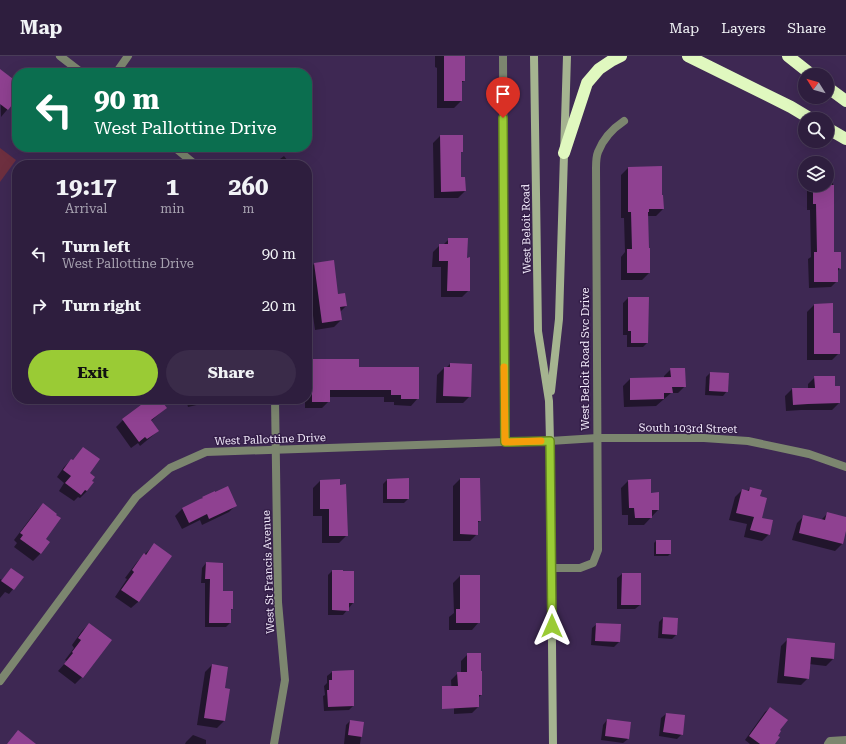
<!DOCTYPE html>
<html lang="en">
<head>
<meta charset="utf-8">
<style>
  body { margin:0; font-family:"Roboto Serif",serif; background:#3a2b49; color:#f1f3f6; height:100vh; display:flex; flex-direction:column; font-size:15px; white-space:nowrap }
  * { box-sizing:border-box; margin:0 }
  p { font-size:13px; color:#a7a2b0 }
  .icon { flex:none; width:22px; height:22px; fill:none; stroke:currentColor; stroke-width:2; stroke-linecap:round; stroke-linejoin:round }
  .map { position:relative; flex:1; overflow:hidden }
  .drawer { position:absolute; left:12px; top:104px; width:300px; height:244px; display:flex; flex-direction:column; background:#2e1e3e; border-radius:16px; box-shadow:0 4px 16px #0002,0 0 0 1px #493c58 }
  .drawer>* { flex:none }
  .guide { position:absolute; left:12px; top:12px; width:300px; height:84px; border-radius:16px; box-shadow:0 4px 16px #0002,0 0 0 1px #493c58; background:#0b6e4f; color:#fff; overflow:hidden }
  .needle { width:26px; rotate:307deg }
  .buttons { position:absolute; left:798px; top:12px; display:grid; gap:8px }
  .buttons a { display:grid; place-items:center; width:36px; height:36px; border-radius:50%; background:#2e1e3e; box-shadow:0 4px 16px #0002,0 0 0 1px #493c58; font-size:20px }
  .pin { position:absolute; display:grid; place-items:center; width:34px; height:34px; color:#fff; margin:-41px -17px; border-radius:50% 50% 50% 0; rotate:-45deg; box-shadow:0 0 4px #0007 }
  .pin .icon { rotate:45deg }
  .me { position:absolute; width:44px; margin:-22px; rotate:0deg; stroke-linejoin:round; filter:drop-shadow(0 0 3px #0008) }
  .turn { display:flex; align-items:center; gap:14px; height:84px; padding:0 16px; font-size:18px }
  .turn .icon { width:52px; height:52px; stroke-width:2.5 }
  .turn b { display:block; font-size:28px; line-height:34px }
  .eta { display:flex; justify-content:space-evenly; align-items:center; height:68px; text-align:center }
  .eta b { font-size:24px; font-weight:700; line-height:28px }
  .cta { display:flex; gap:8px; margin-top:auto; padding:8px 16px }
  .cta a { flex:1; height:46px; border-radius:24px; background:#9acb35; color:#111; font-size:16px; font-weight:700; line-height:46px; text-align:center }
  .cta a+a { background:#3a2b49; color:#f1f3f6 }
  ul { padding:0; list-style:none }
  li { display:flex; align-items:center; gap:12px; height:52px; padding:0 16px }
  li div { flex:1 }
  li b { display:block; font-size:15px }
  li em { font-style:normal }
  header { display:flex; align-items:center; gap:24px; box-sizing:border-box; height:56px; padding:0 20px; background:#2e1e3e; border-bottom:1px solid #493c58 }
  header strong { font-size:19px }
  nav { display:flex; gap:22px; margin-inline-start:auto; font-size:14px }
  .map>svg:first-child { display:block }
</style>
</head>
<body>
<header>
<strong>Map</strong>
<nav><a>Map</a><a>Layers</a><a>Share</a></nav>
</header>
<div class="map">
<svg width="846" height="688" viewBox="0 0 846 688">
  <rect width="100%" height="100%" fill="#3e2853"/>
  <!-- green -->
  <polygon fill="#6d2f3f" points="0,92 16,104 0,126"/>
  <!-- shadow -->
  <g fill="#0007">
    <polygon points="435,0 464,0 464,25 461,27 461,45 454,52 437,52 437,12 435,11"/>
    <polygon points="0,14 14,25 16,23 17,24 17,42 1,61"/>
    <polygon points="185,14 189,17 182,17"/>
    <polygon points="440,80 462,95 460,98 460,122 465,135 458,142 434,142 433,87"/>
    <polygon points="284,100 291,109 272,109"/>
    <polygon points="813,104 827,104 827,126 833,126 833,197 840,212 837,216 837,225 831,231 809,232 808,203 811,201 810,154 807,154 807,129 827,129 827,107 810,107"/>
    <polygon points="628,112 661,140 663,153 656,160 647,160 649,217 642,224 621,224 621,201 625,196 624,162 621,162 621,119"/>
    <polygon points="449,183 466,203 469,234 462,241 441,241 441,211 432,211 433,196 440,189 443,189"/>
    <polygon points="314,208 346,250 340,256 341,264 334,271 315,274 307,215"/>
    <polygon points="628,242 647,287 643,291 627,291 627,279 623,279 623,247"/>
    <polygon points="814,249 832,278 839,297 832,304 807,304 807,256"/>
    <polygon points="312,304 358,312 418,342 411,350 394,349 394,346 384,346 384,341 329,341 329,345 322,352 305,352 305,343 307,343 307,310"/>
    <polygon points="450,308 470,340 463,347 436,347 437,319 444,312 446,312"/>
    <polygon points="671,313 685,330 678,337 671,337 656,350 624,351 623,330 630,323 664,322 664,320"/>
    <polygon points="710,317 727,335 723,340 705,339 706,321"/>
    <polygon points="815,321 834,331 839,331 839,347 832,354 801,354 786,355 785,340 792,333 808,333 808,328"/>
    <polygon points="151,343 159,343 166,352 151,365 158,375 151,381 140,390 138,387 131,392 116,371 123,364"/>
    <polygon points="186,343 220,343 218,344 188,351"/>
    <polygon points="83,392 91,425 93,426 87,435 80,442 78,441 74,445 59,435 64,427 57,421 64,411 71,404 72,405"/>
    <polygon points="460,423 479,423 480,465 477,467 477,478 470,485 453,485 453,430"/>
    <polygon points="387,424 408,443 404,447 383,447 383,428"/>
    <polygon points="320,425 346,480 339,487 322,487 322,460 313,460 313,432"/>
    <polygon points="628,425 650,438 658,454 644,469 628,469 628,459 622,459 621,432"/>
    <polygon points="750,432 759,441 760,462 769,478 762,485 744,481 747,468 729,464 735,441 742,434 747,435"/>
    <polygon points="203,442 236,449 229,456 202,469 200,464 182,473 175,460 182,453 200,444"/>
    <polygon points="43,448 44,483 48,486 40,498 33,505 14,491 17,487 14,484 36,455"/>
    <polygon points="827,458 846,462 846,471 842,488 835,495 792,484 797,467 804,460 821,464"/>
    <polygon points="656,485 670,485 670,498 668,500 654,500 654,487"/>
    <polygon points="154,489 170,500 138,546 131,552 115,541 127,523 125,522 137,506"/>
    <polygon points="206,507 232,553 230,555 230,567 226,571 205,571 205,527 201,527 202,512"/>
    <polygon points="332,515 353,547 343,559 328,559 328,519"/>
    <polygon points="622,518 640,518 640,549 635,553 617,553 617,522"/>
    <polygon points="460,520 479,566 472,574 449,574 449,561 454,557 453,527"/>
    <polygon points="22,522 9,538 5,536 0,542 0,523 2,524"/>
    <polygon points="663,562 676,579 672,583 658,582 659,566"/>
    <polygon points="89,568 82,621 75,628 58,615 67,605 65,604 74,592 72,589 82,575"/>
    <polygon points="597,568 619,586 614,591 591,589 592,572"/>
    <polygon points="788,583 834,588 833,603 826,610 809,608 808,622 801,629 777,627 781,590"/>
    <polygon points="468,598 481,639 478,642 478,651 472,657 454,658 454,643 452,642 451,624 458,617 461,617 461,605"/>
    <polygon points="212,609 224,633 224,665 217,672 197,669 205,616"/>
    <polygon points="353,615 353,650 349,654 324,655 323,640 325,639 324,630 327,627 327,620 332,616"/>
    <polygon points="770,652 779,674 774,688 750,688 745,684 765,656"/>
    <polygon points="666,658 682,678 677,683 659,680 661,662"/>
    <polygon points="607,664 628,683 623,687 601,684 603,669"/>
    <polygon points="350,665 363,667 360,688 344,688 346,669"/>
    <polygon points="193,679 206,684 206,688 185,688 186,686"/>
  </g>
  <!-- building -->
  <g fill="#8f4191">
    <polygon points="444,0 465,0 465,25 462,25 462,45 444,45"/>
    <polygon points="0,13 17,26 17,43 8,54 0,48"/>
    <polygon points="440,79 463,79 463,96 461,96 461,121 465,121 466,135 441,136"/>
    <polygon points="662,110 662,139 663,139 664,153 649,153 649,156 648,156 649,192 650,192 650,217 627,217 627,193 632,193 631,156 628,156 628,111"/>
    <polygon points="813,129 834,129 834,196 841,196 841,213 838,212 838,226 814,226 814,196 817,196 816,148 813,148"/>
    <polygon points="448,182 468,182 467,202 470,201 470,235 447,235 448,205 439,205 439,188 448,188"/>
    <polygon points="334,204 338,238 345,237 347,250 340,251 342,264 322,267 314,207"/>
    <polygon points="628,241 649,241 648,287 631,287 631,275 628,275"/>
    <polygon points="833,247 833,277 840,277 840,298 814,298 814,248"/>
    <polygon points="312,303 359,303 359,311 419,311 419,343 401,343 401,339 391,339 391,334 330,334 330,346 312,346"/>
    <polygon points="450,307 472,308 471,341 443,340 444,311 450,311"/>
    <polygon points="670,312 685,312 686,331 672,331 673,337 664,337 664,343 630,344 630,322 671,321"/>
    <polygon points="710,316 729,317 728,336 709,335"/>
    <polygon points="814,320 835,320 835,330 840,330 840,347 808,348 793,349 792,332 815,332"/>
    <polygon points="149,343 160,343 167,352 151,364 159,375 147,383 145,381 139,386 122,363"/>
    <polygon points="83,391 100,403 90,417 95,421 92,425 94,426 87,435 85,434 81,439 65,427 71,420 63,414 71,403 73,404"/>
    <polygon points="409,422 409,443 387,443 387,423"/>
    <polygon points="460,422 480,422 481,465 478,465 478,479 460,478"/>
    <polygon points="340,423 340,429 346,428 348,480 329,480 329,453 320,453 320,424"/>
    <polygon points="651,423 651,437 659,436 659,454 652,454 652,462 635,462 634,452 629,452 628,424"/>
    <polygon points="228,430 237,450 209,463 207,458 189,467 182,452 200,443 203,442 202,441 215,435 215,436"/>
    <polygon points="750,431 762,434 760,440 767,442 762,462 773,464 770,479 750,474 754,461 736,457 742,433 749,435"/>
    <polygon points="43,447 57,458 56,459 61,462 46,483 50,486 41,498 20,483 23,479 20,477"/>
    <polygon points="827,456 846,461 846,475 843,488 799,477 803,459 825,464"/>
    <rect x="656" y="484" width="15" height="14"/>
    <polygon points="154,487 172,500 139,546 121,534 134,516 132,514 144,497 146,499"/>
    <polygon points="206,506 223,507 223,535 233,535 233,553 231,553 231,567 209,567 210,523 205,523"/>
    <polygon points="11,512 24,521 14,534 1,525"/>
    <polygon points="332,514 343,514 343,515 354,515 354,547 349,547 349,555 332,554"/>
    <polygon points="622,517 641,517 641,549 621,549"/>
    <polygon points="460,519 480,519 480,567 456,567 456,553 460,553"/>
    <polygon points="663,561 678,562 677,579 662,578"/>
    <polygon points="89,567 112,584 83,622 64,608 73,597 72,596 81,584 78,582"/>
    <polygon points="596,567 621,568 620,586 595,585"/>
    <polygon points="787,582 835,587 834,603 811,601 809,623 784,620"/>
    <polygon points="467,597 481,597 481,615 482,615 482,639 479,639 479,651 442,653 442,630 458,630 457,616 467,616"/>
    <polygon points="212,608 228,611 225,632 230,633 225,665 204,662"/>
    <polygon points="354,614 354,650 328,651 327,634 329,634 329,624 332,624 332,615"/>
    <polygon points="770,651 788,664 780,674 781,675 778,680 780,681 775,688 760,688 749,680"/>
    <polygon points="666,657 685,659 683,679 663,676"/>
    <polygon points="607,663 631,666 629,683 605,680"/>
    <polygon points="350,664 364,666 362,681 348,679"/>
    <polygon points="18,674 36,688 7,688"/>
  </g>
  <g fill="none" stroke-linecap="round" stroke-linejoin="round">
    <!-- street -->
    <g stroke="#7c866f" stroke-width="8">
      <polyline points="60,0 82,17"/>
      <polyline points="503,0 505,386"/>
      <polyline points="116,17 128,0"/>
      <polyline points="174,91 196,109"/>
      <path d="M552 512H580L593 507 598 494 596 112C596 107 596 101 598 96 603 83 612 73 624 65"/>
      <polyline points="0,625 136,441 170,412 206,396 505,386 550,385 597,382 704,382 748,385 809,398 846,411"/>
      <polyline points="274,688 285,624 278,546 275,343"/>
      <polyline points="828,688 830,685 846,684"/>
    </g>
    <!-- secondary -->
    <g stroke="#a5b490" stroke-width="8">
      <polyline points="534,0 538,275 549,345 550,385 553,688"/>
      <polyline points="551,335 559,263 567,0"/>
    </g>
    <!-- highway -->
    <g stroke="#e0f8bf" stroke-width="12">
      <polyline points="688,0 791,51 811,63"/>
      <polyline points="788,0 812,19"/>
      <polyline points="827,31 846,45"/>
      <polyline points="827,72 846,83"/>
      <polyline points="564,97 587,27 599,13 611,5 621,0"/>
    </g>
  </g>
  <g fill="none" stroke-linecap="round" stroke-linejoin="round">
    <!-- route casing -->
    <g stroke="#648422" stroke-width="10">
      <polyline id="route" points="503,62 505,386 550,385 552,570"/>
    </g>
    <!-- route -->
    <use href="#route" stroke="#9acb35" stroke-width="7"/>
    <!-- slow -->
    <polyline stroke="#f59e0b" stroke-width="7" points="504,311 505,386 541,385"/>
  </g>
  <g text-anchor="middle" stroke-width="3" stroke-linejoin="round" paint-order="stroke">
    <!-- street labels -->
    <g font-size="11" fill="#f4ecfd" stroke="#341e48">
      <text transform="translate(526 173) rotate(-91)" y="4">West Beloit Road</text>
      <text transform="translate(585 303) rotate(-90)" y="4">West Beloit Road Svc Drive</text>
      <text transform="translate(688 372) rotate(1)" y="4">South 103rd Street</text>
      <text transform="translate(270 383) rotate(-2)" y="4">West Pallottine Drive</text>
      <text transform="translate(268 516) rotate(-92)" y="4">West St Francis Avenue</text>
    </g>
  </g>
</svg>
<div class="buttons">
<a><svg class="needle" viewBox="-14 -14 28 28"><path d="M0-13l5 13h-10z" fill="#e53935"/><path d="M0 13l5-13h-10z" fill="#a7a2b0"/></svg></a>
<a><svg class="icon" aria-label="search" viewBox="0 0 24 24"><circle cx="10" cy="10" r="6"/><path d="M15 15l6 6"/></svg></a>
<a><svg class="icon" aria-label="layers" viewBox="0 0 24 24"><path d="M12 4l9 5-9 5-9-5zM3 14l9 5 9-5"/></svg></a>
</div>
<div class="pin" style="left:503px;top:62px;background:#d93025"><svg class="icon" aria-label="arrive" viewBox="0 0 24 24"><path d="M6 21V4h12l-3 4 3 4H6"/></svg></div>
<svg class="me" style="left:552px;top:570px" viewBox="-20 -20 40 40"><path d="M0-17L14 15 0 8-14 15z" fill="#9acb35" stroke="#fff" stroke-width="4"/></svg>
<div class="guide">
<div class="turn"><svg class="icon" aria-label="left" viewBox="0 0 24 24"><path d="M17 20v-9H6M10 6l-5 5 5 5"/></svg><div><b>90 m</b>West Pallottine Drive</div></div>
</div>
<section class="drawer">
<div class="eta">
<div><b>19:17</b><p>Arrival</p></div>
<div><b>1</b><p>min</p></div>
<div><b>260</b><p>m</p></div>
</div>
<ul>
<li><svg class="icon" aria-label="left" viewBox="0 0 24 24"><path d="M17 20v-9H6M10 6l-5 5 5 5"/></svg><div><b>Turn left</b><p>West Pallottine Drive</p></div><em>90 m</em></li>
<li><svg class="icon" aria-label="right" viewBox="0 0 24 24"><path d="M7 20v-9h11M14 6l5 5-5 5"/></svg><div><b>Turn right</b></div><em>20 m</em></li>
</ul>
<div class="cta"><a>Exit</a><a>Share</a></div>
</section>
</div>
</body>
</html>
